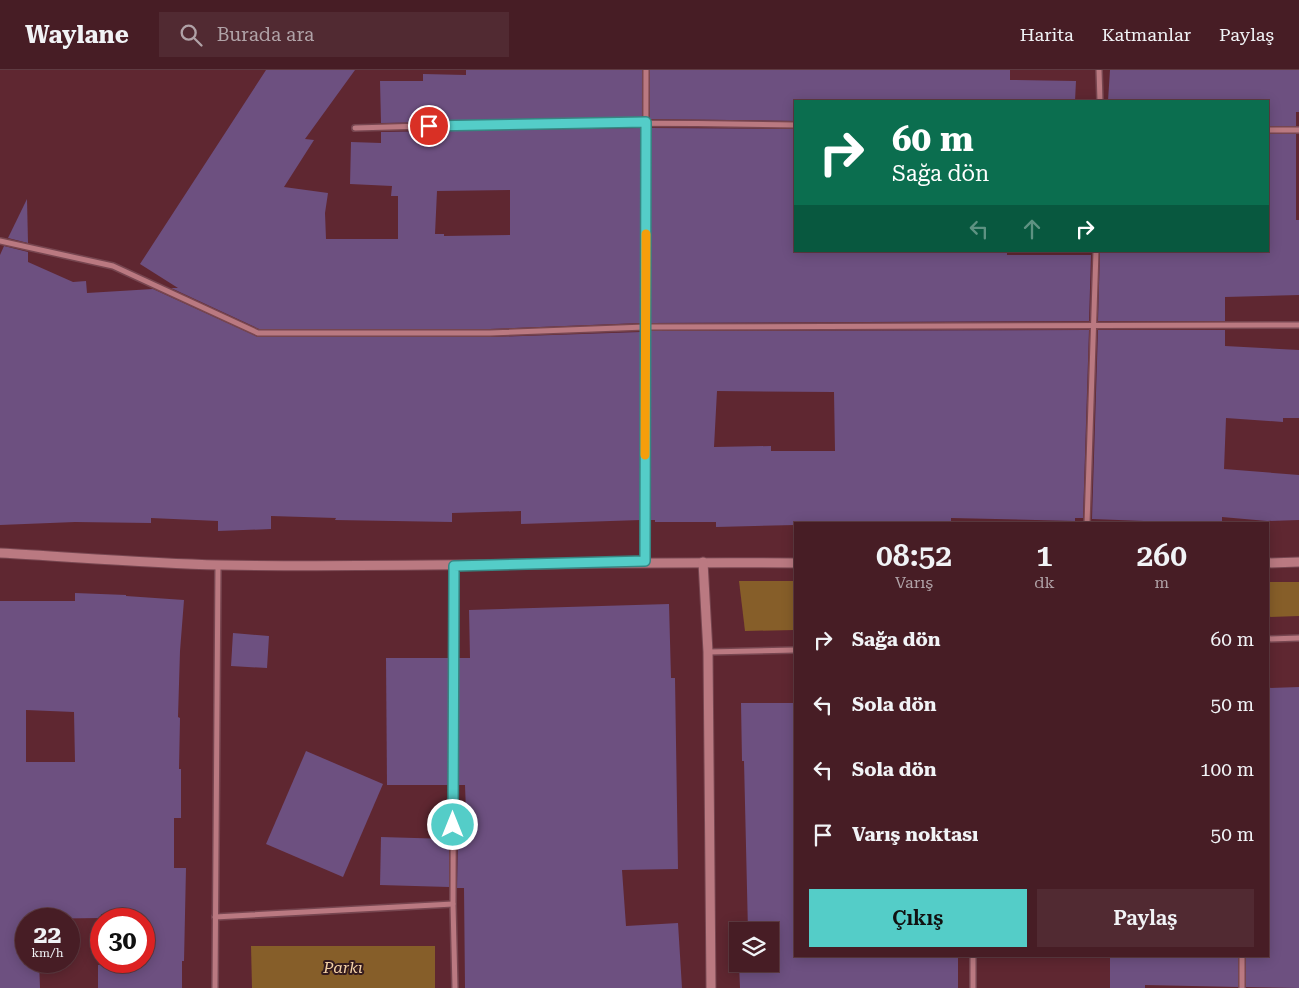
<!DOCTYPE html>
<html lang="tr">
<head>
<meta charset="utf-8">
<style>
  body { margin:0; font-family:"Roboto Serif",serif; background:#512a32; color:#f1f3f6; height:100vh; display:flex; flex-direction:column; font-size:19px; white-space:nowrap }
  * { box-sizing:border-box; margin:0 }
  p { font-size:16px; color:#b0a2a7 }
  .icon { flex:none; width:28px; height:28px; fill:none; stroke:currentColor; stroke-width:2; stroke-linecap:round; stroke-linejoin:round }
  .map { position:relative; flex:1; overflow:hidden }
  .side { position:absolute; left:794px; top:452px; width:475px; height:435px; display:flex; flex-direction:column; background:#471d25; border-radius:0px; box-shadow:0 2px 12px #0003,0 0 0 1px #5f3b42 }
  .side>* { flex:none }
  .hud { position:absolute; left:794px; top:30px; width:475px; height:152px; border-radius:0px; box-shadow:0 2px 12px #0003,0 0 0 1px #5f3b42; background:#0b6e4f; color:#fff; overflow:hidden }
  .controls { position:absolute; left:729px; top:852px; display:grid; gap:10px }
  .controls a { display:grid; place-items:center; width:50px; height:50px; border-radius:0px; background:#471d25; box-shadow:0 2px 12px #0003,0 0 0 1px #5f3b42; font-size:25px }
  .speed { position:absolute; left:15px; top:838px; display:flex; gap:10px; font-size:25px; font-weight:700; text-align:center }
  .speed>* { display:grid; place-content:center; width:65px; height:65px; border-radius:50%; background:#471d25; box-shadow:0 2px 12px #0003,0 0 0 1px #5f3b42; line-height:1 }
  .speed small { font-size:12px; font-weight:400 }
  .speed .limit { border:8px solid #d22; background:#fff; color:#111 }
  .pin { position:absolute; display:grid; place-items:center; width:42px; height:42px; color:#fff; margin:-21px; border:2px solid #fff; border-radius:50%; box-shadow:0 1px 5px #0007 }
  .me { position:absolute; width:55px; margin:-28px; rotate:0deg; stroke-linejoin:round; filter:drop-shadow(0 0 4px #0008) }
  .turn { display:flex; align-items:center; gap:18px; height:105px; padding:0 15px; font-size:22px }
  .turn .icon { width:65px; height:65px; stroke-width:2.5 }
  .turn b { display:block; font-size:35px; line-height:42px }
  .lanes { display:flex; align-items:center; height:48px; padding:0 15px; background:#0003; justify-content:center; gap:25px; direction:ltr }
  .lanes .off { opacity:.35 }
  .eta { display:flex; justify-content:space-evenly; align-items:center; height:85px; text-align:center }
  .eta b { font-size:30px; font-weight:600; line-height:35px }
  .action { display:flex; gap:10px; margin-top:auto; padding:10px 15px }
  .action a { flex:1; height:58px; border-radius:0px; background:#54cdc8; color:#111; font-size:20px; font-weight:600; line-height:58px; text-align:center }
  .action a+a { background:#512a32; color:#f1f3f6 }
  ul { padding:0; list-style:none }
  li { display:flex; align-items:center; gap:15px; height:65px; padding:0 15px }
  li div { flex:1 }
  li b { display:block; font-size:19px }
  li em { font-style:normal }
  header { display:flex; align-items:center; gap:30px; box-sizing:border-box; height:70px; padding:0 25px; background:#471d25; border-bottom:1px solid #5f3b42 }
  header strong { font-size:24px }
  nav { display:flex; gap:28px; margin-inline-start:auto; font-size:18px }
  .search { width:350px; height:45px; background:#512a32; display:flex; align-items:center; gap:12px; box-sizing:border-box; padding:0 18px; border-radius:0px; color:#b0a2a7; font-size:19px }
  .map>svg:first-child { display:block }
</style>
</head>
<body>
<header>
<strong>Waylane</strong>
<div class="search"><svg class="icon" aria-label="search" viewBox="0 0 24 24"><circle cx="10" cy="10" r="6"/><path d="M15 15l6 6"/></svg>Burada ara</div>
<nav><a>Harita</a><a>Katmanlar</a><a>Paylaş</a></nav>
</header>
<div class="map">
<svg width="1299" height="918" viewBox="0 0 1299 918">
  <rect width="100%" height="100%" fill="#5f2731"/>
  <!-- green -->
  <g fill="#865e29">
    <polygon points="739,511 795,511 795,560 745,561"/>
    <polygon points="1268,512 1299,512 1299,546 1268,547"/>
    <polygon points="251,876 435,876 435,918 252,918"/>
  </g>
  <!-- building -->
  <g fill="#6d5080" fill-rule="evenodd">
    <path d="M266 0H355L305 69 314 70 284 117 328 123 325 143 326 169H398V126H391L392 116 350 114 351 72 381 73V62L642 58 641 253 490 259H259L171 218H178L140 194ZM510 120V165L444 166V164H435L437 121Z"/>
    <polygon points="466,0 642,0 642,49 381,53 380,11 423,11 423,4 466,5"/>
    <polygon points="650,0 1010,0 1010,10 1076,11 1075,31 795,31 795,51 650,49"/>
    <polygon points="1110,0 1299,0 1299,42 1296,42 1296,56 1268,56 1268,31 1108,31"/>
    <polygon points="650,58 795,59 795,181 1007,181 1007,185 1091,185 1089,251 650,253"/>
    <polygon points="1268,64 1296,64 1296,150 1299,150 1299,225 1225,227 1225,251 1098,251 1100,181 1268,181"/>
    <polygon points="27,129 28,173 8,168"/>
    <polygon points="4,176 28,182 28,192 73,212 86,211 87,223 153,219 258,267 490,267 641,262 641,450 521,454 521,441 452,443 452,452 335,450 336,448 271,446 271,459 218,461 218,451 151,448 151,453 75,452 0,455 0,185"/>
    <path d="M1089 260 1083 448H1075V451L951 448V454H795V455L716 457V452H655V450H649L650 261ZM717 321 834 322 835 381H771V376L714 377Z"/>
    <polygon points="1098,260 1225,260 1225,276 1299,280 1299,348 1283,348 1283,352 1226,348 1224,399 1299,405 1299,450 1267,451 1222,447 1222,454 1092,449"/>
    <path d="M75 523 126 525V526L184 530 180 581 178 647 180 648 179 699H181V748H174V798H186L184 891H182V918H98V895H144V845L101 844V848L26 849V891H39L40 918H0V531H75ZM26 640 74 642 75 692H26Z"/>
    <polygon points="669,534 671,608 675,608 678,799 622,800 626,856 678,853 682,918 465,918 464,818 457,818 458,769 467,770 465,715 458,715 458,588 470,588 469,540"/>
    <polygon points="233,563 269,566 267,598 231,596"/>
    <polygon points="386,588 449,588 449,715 387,715"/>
    <polygon points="1299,617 1299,918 1246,917 1246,886 1268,886 1268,618"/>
    <polygon points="741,633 795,633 795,886 958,886 958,918 740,918 739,894 770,894 770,861 748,861 744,691 742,691"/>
    <polygon points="306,681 383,714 343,807 266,774"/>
    <polygon points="381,767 449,769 449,817 380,815"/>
    <polygon points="1110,886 1238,886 1238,917 1145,915 1145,918 1110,918"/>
  </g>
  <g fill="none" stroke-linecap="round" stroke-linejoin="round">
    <!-- minor casing -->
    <g stroke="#774650" stroke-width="8">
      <g id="minor">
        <polyline points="1099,0 1100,31"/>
        <path d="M355 58C502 53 648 52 795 55"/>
        <polyline points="1268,60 1299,60"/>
        <polyline points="0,171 113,196 258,263 490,263 645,257 1299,255"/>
        <polyline points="1087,454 1096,181"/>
        <polyline points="645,491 646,0"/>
        <polyline points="454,496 453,834 455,918"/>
        <polyline points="1268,569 1299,568"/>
        <polyline points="708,582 795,580"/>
        <polyline points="215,847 453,834"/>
        <polyline points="973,886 973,918"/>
        <polyline points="1242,886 1242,918"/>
        <polyline points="215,918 218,495"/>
      </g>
    </g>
    <!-- tertiary casing -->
    <g stroke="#774650" stroke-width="11">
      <g id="tertiary">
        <path d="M0 483C73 487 146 493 220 495 411 498 603 491 795 493"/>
        <polyline points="703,492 708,582 711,918"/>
        <polyline points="1268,493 1299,492"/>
      </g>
    </g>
    <!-- minor -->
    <use href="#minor" stroke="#ba7981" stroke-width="5"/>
    <!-- tertiary -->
    <use href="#tertiary" stroke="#ba7981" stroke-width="9"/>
  </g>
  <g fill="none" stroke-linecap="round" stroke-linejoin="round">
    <!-- route casing -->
    <g stroke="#378582" stroke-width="12">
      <polyline id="route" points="429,56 646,52 645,491 454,496 453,755"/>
    </g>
    <!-- route -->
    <use href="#route" stroke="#54cdc8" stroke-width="9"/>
    <!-- slow -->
    <polyline stroke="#f59e0b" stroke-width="9" points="645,385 646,164"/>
  </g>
  <g text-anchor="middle" stroke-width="4" stroke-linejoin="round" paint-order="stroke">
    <!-- park labels -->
    <g font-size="16" font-style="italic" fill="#f3d0a6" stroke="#331a1e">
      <text x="343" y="903">Parkı</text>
    </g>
  </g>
</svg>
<div class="controls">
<a><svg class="icon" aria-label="layers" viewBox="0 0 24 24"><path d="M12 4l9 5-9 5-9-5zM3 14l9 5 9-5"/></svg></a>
</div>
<div class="speed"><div>22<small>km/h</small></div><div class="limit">30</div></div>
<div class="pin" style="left:429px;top:56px;background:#d93025"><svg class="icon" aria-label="arrive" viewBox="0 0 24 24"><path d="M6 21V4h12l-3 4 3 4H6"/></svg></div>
<svg class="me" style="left:453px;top:755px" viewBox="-20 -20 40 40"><circle r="17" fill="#54cdc8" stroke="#fff" stroke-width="3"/><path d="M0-11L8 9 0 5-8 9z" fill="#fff"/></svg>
<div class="hud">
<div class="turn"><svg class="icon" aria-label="right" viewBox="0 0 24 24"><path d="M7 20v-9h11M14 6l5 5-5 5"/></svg><div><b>60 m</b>Sağa dön</div></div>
<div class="lanes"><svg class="icon off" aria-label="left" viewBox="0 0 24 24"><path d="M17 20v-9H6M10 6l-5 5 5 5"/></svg><svg class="icon off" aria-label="ahead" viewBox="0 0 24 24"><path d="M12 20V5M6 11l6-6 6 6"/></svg><svg class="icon" aria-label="right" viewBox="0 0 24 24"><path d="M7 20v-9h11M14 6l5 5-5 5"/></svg></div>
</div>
<section class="side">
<div class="eta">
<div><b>08:52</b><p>Varış</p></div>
<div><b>1</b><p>dk</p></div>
<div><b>260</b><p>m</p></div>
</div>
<ul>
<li><svg class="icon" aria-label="right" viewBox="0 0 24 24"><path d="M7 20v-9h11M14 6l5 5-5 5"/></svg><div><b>Sağa dön</b></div><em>60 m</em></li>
<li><svg class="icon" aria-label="left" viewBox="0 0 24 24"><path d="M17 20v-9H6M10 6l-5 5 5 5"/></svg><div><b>Sola dön</b></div><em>50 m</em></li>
<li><svg class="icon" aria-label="left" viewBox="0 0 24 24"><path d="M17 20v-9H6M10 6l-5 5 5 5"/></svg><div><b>Sola dön</b></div><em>100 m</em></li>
<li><svg class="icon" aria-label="arrive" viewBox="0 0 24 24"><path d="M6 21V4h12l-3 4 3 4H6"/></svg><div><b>Varış noktası</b></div><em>50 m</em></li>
</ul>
<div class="action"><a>Çıkış</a><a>Paylaş</a></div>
</section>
</div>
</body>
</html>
